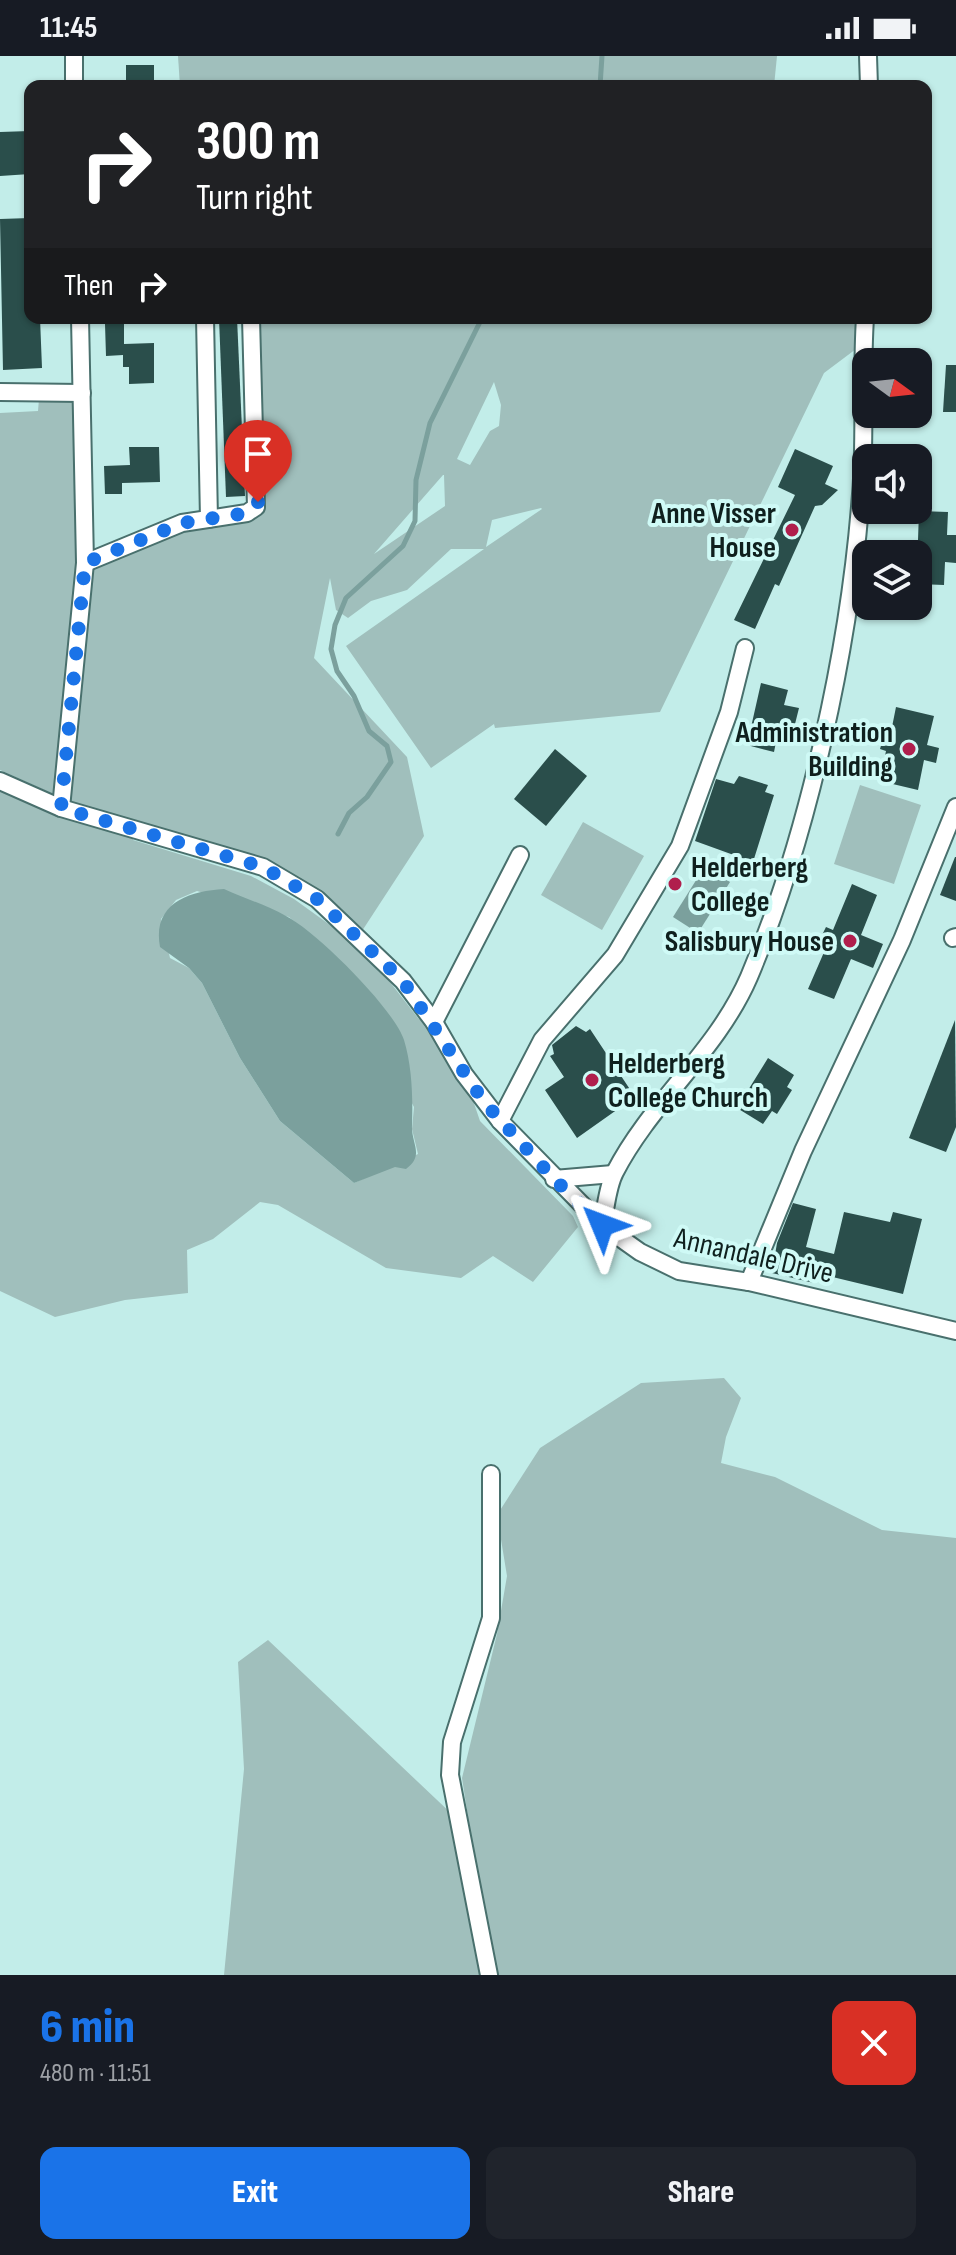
<!DOCTYPE html>
<html lang="en">
<head>
<meta charset="utf-8">
<style>
  body { margin:0; font-family:"Sofia Sans Condensed",sans-serif; background:#20242c; color:#f1f3f6; height:100vh; display:flex; flex-direction:column; font-size:30px; white-space:nowrap }
  * { box-sizing:border-box; margin:0 }
  p { font-size:26px; color:#9ea1a6 }
  .icon { flex:none; width:44px; height:44px; fill:none; stroke:currentColor; stroke-width:2; stroke-linecap:round; stroke-linejoin:round }
  .map { position:relative; height:1919px; overflow:hidden }
  .sheet { display:flex; flex-direction:column; background:#171b24; flex:1 }
  .sheet>* { flex:none }
  .top-card { position:absolute; left:24px; top:24px; width:908px; height:244px; border-radius:16px; box-shadow:0 2px 6px #0004; background:#202124; color:#fff; overflow:hidden }
  .needle { width:52px; rotate:105deg }
  .tools { position:absolute; left:852px; top:292px; display:grid; gap:16px }
  .tools a { display:grid; place-items:center; width:80px; height:80px; border-radius:16px; background:#171b24; box-shadow:0 2px 6px #0004; font-size:40px }
  .pin { position:absolute; display:grid; place-items:center; width:68px; height:68px; color:#fff; margin:-82px -34px; border-radius:50% 50% 50% 0; rotate:-45deg; box-shadow:0 0 8px #0007 }
  .pin .icon { rotate:45deg }
  .me { position:absolute; width:88px; margin:-44px; rotate:314deg; stroke-linejoin:round; filter:drop-shadow(0 0 6px #0008) }
  .turn { display:flex; align-items:center; gap:28px; height:168px; padding:0 40px; font-size:36px }
  .turn .icon { width:104px; height:104px; stroke-width:2.5 }
  .turn b { display:block; font-size:56px; line-height:68px }
  .then { display:flex; align-items:center; height:76px; padding:0 40px; background:#0003; gap:16px; font-size:30px }
  .round { display:grid; place-items:center; flex:none; width:84px; height:84px; border-radius:16px; background:#20242c }
  .overview { display:flex; align-items:center; justify-content:space-between; height:136px; padding:0 40px }
  h1 { font-size:48px; font-weight:800; line-height:60px; color:#1a73e8 }
  .button { display:flex; gap:16px; margin-top:auto; padding:16px 40px }
  .button a { flex:1; height:92px; border-radius:16px; background:#1a73e8; color:#fff; font-size:32px; font-weight:800; line-height:92px; text-align:center }
  .button a+a { background:#20242c; color:#f1f3f6 }
  .status { display:flex; justify-content:space-between; align-items:center; height:56px; padding:0 40px; background:#171b24; direction:ltr }
  .status svg { height:22px; fill:currentColor }
  .map>svg:first-child { display:block }
</style>
</head>
<body>
<div class="status"><b>11:45</b><svg viewBox="0 0 49 12"><path d="M0 12V9h3v3zM5 12V6h3v6zM10 12V3h3v9zM15 12V0h3v12zM26 1h20v11H26zM47 4h2v5h-2z"/></svg></div>
<div class="map">
<svg width="956" height="1919" viewBox="0 0 956 1919">
  <rect width="100%" height="100%" fill="#c2ede9"/>
  <!-- green -->
  <g fill="#a0bfbc" fill-rule="evenodd">
    <polygon points="178,0 777,0 774,30 180,30"/>
    <path d="M259 262H866L864 287 824 317 660 656 495 672 494 668 431 712 346 590 484 493H451L407 534 371 545 348 562 336 554 330 522 314 602 407 701 424 780 362 875 322 839 69 747 88 517 100 502 183 471 262 449ZM494 326 501 349 499 370 490 375 470 409 457 403ZM444 419 445 450 374 498 443 419ZM541 452 542 453 486 491 492 464Z"/>
    <polygon points="39,343 71,345 79,358 80,507 60,741 0,714 0,357 38,355"/>
    <path d="M0 728 134 778 133 784 251 820 294 843 337 874 379 912 418 962 434 973 464 1018 480 1065 573 1160 578 1171 533 1226 493 1200 461 1222 386 1212 278 1149 260 1146 213 1183 187 1194 188 1237 125 1244 55 1261 0 1235ZM197 835 289 861 331 896 414 1051 412 1073 418 1098 354 1127 280 1065 240 1002 202 927 189 912 170 902 161 863 176 844Z"/>
    <polygon points="860,729 921,749 894,828 834,808"/>
    <polygon points="583,766 644,800 602,874 541,839"/>
    <polygon points="724,1322 741,1342 726,1381 721,1407 775,1421 882,1474 956,1482 956,1919 224,1919 244,1713 238,1606 268,1584 455,1761 468,1761 462,1722 497,1578 507,1520 497,1459 540,1392 641,1327"/>
  </g>
  <!-- water -->
  <g fill="#7ba09d">
    <polygon points="705,810 730,826 698,877 673,861"/>
    <path d="M224 833C244 842 266 849 286 860 316 875 394 953 404 984 412 1010 413 1042 412 1069 411 1088 425 1099 406 1113L395 1111 354 1127 280 1065 240 1002 202 927 189 912 160 891C152 848 188 835 224 833Z"/>
  </g>
  <g fill="none" stroke-linecap="round" stroke-linejoin="round">
    <!-- stream -->
    <g stroke="#7ba09d" stroke-width="5">
      <polyline points="600,30 602,0"/>
      <polyline points="338,778 349,757 367,741 391,706 387,690 369,675 354,640 337,615 331,593 335,569 346,542 403,490 415,465 416,424 430,367 482,262"/>
    </g>
  </g>
  <!-- building -->
  <g fill="#2a4e4b">
    <rect x="126" y="9" width="28" height="21"/>
    <polygon points="30,75 30,118 0,120 0,76"/>
    <polygon points="30,162 30,262 40,262 42,312 3,314 0,163"/>
    <polygon points="219,262 237,262 245,440 226,441"/>
    <polygon points="105,268 124,268 124,288 154,287 154,327 129,328 129,311 123,311 123,299 106,300"/>
    <polygon points="946,309 956,309 956,356 943,356"/>
    <polygon points="129,391 159,391 160,426 122,427 122,438 105,438 104,410 130,409"/>
    <polygon points="795,393 833,410 825,428 838,434 822,449 815,450 779,530 775,528 755,573 734,564 795,439 778,431"/>
    <polygon points="919,455 948,456 947,479 956,479 956,507 945,506 944,529 918,528 918,498 910,498 910,484 918,484"/>
    <polygon points="761,627 788,634 784,649 799,652 791,684 777,681 774,696 747,689"/>
    <polygon points="896,651 934,660 927,689 939,692 936,707 924,704 918,734 880,725 886,695 880,693 882,686 883,680 890,681"/>
    <polygon points="555,693 587,720 546,770 514,743"/>
    <polygon points="739,720 768,729 765,736 774,739 753,806 695,785 716,723 734,728"/>
    <polygon points="955,801 956,801 956,845 940,839"/>
    <polygon points="852,828 877,839 861,879 883,888 873,912 851,903 834,943 808,933 828,887 821,884 823,877 826,871 833,874"/>
    <polygon points="955,964 956,1071 946,1096 909,1082"/>
    <polygon points="576,970 586,976 590,973 635,1041 577,1082 545,1034 564,1021 550,1000 554,998 552,989"/>
    <polygon points="768,1002 794,1019 787,1031 792,1034 777,1058 772,1055 763,1068 737,1052"/>
    <polygon points="793,1147 816,1153 806,1191 834,1198 844,1156 890,1166 893,1156 922,1163 903,1238 816,1217 814,1227 772,1217 777,1187"/>
  </g>
  <g fill="none" stroke-linecap="round" stroke-linejoin="round">
    <!-- street casing -->
    <g stroke="#49706d" stroke-width="20">
      <g id="street">
        <polyline points="74,0 74,30"/>
        <polyline points="868,0 869,30"/>
        <polyline points="205,262 209,463"/>
        <polyline points="0,336 82,337"/>
        <polyline points="85,507 182,467 247,457 256,451 251,262"/>
        <polyline points="0,725 61,752 263,811 317,843 403,925 434,966 464,1018 500,1065 602,1169 640,1196 679,1215 749,1226 956,1275"/>
        <polyline points="61,752 85,507 80,262"/>
        <polyline points="953,882 956,881"/>
        <polyline points="434,966 520,799"/>
        <polyline points="500,1065 542,984 615,899 680,790 729,656 745,592"/>
        <polyline points="554,1123 613,1118"/>
        <path d="M602 1169C606 1153 607 1131 615 1116 651 1046 717 995 749 921 808 782 850 589 861 438 866 379 861 321 865 262"/>
        <polyline points="749,1226 803,1095 902,884 956,751"/>
        <polyline points="489,1919 450,1719 452,1686 491,1562 491,1418"/>
      </g>
    </g>
    <!-- street -->
    <use href="#street" stroke="#fff" stroke-width="16"/>
  </g>
  <g fill="none" stroke-linecap="round" stroke-linejoin="round">
    <!-- route -->
    <polyline stroke="#1a73e8" stroke-width="14" stroke-dasharray="0 25.2" points="258,446 247,457 182,467 85,507 61,752 263,811 317,843 403,925 484,1046 554,1123 602,1169"/>
  </g>
  <!-- markers -->
  <g fill="#b01f4d" stroke="#cffaf6" stroke-width="3">
    <circle cx="792" cy="474" r="8"/>
    <circle cx="909" cy="693" r="8"/>
    <circle cx="675" cy="828" r="8"/>
    <circle cx="850" cy="885" r="8"/>
    <circle cx="592" cy="1024" r="8"/>
  </g>
  <g text-anchor="middle" stroke-width="8" stroke-linejoin="round" paint-order="stroke">
    <!-- poi labels -->
    <g font-size="30" font-weight="bold" fill="#0f201e" stroke="#cffaf6" text-anchor="end">
      <text x="776" y="467">Anne Visser<tspan x="776" dy="34">House</tspan></text>
      <text x="893" y="686">Administration<tspan x="893" dy="34">Building</tspan></text>
      <text x="691" y="821" text-anchor="start">Helderberg<tspan x="691" dy="34">College</tspan></text>
      <text x="834" y="895">Salisbury House</text>
      <text x="608" y="1017" text-anchor="start">Helderberg<tspan x="608" dy="34">College Church</tspan></text>
    </g>
    <!-- street labels -->
    <g font-size="30" fill="#0f201e" stroke="#cffaf6">
      <text transform="translate(754 1199) rotate(13)" y="10">Annandale Drive</text>
    </g>
  </g>
</svg>
<div class="tools">
<a><svg class="needle" viewBox="-14 -14 28 28"><path d="M0-13l5 13h-10z" fill="#e53935"/><path d="M0 13l5-13h-10z" fill="#9ea1a6"/></svg></a>
<a><svg class="icon" aria-label="sound" viewBox="0 0 24 24"><path d="M4 9h4l5-4v14l-5-4H4zM17 9q2 3 0 6"/></svg></a>
<a><svg class="icon" aria-label="layers" viewBox="0 0 24 24"><path d="M12 4l9 5-9 5-9-5zM3 14l9 5 9-5"/></svg></a>
</div>
<div class="pin" style="left:258px;top:446px;background:#d93025"><svg class="icon" aria-label="arrive" viewBox="0 0 24 24"><path d="M6 21V4h12l-3 4 3 4H6"/></svg></div>
<svg class="me" style="left:602px;top:1169px" viewBox="-20 -20 40 40"><path d="M0-17L14 15 0 8-14 15z" fill="#1a73e8" stroke="#fff" stroke-width="4"/></svg>
<div class="top-card">
<div class="turn"><svg class="icon" aria-label="right" viewBox="0 0 24 24"><path d="M7 20v-9h11M14 6l5 5-5 5"/></svg><div><b>300 m</b>Turn right</div></div>
<div class="then">Then<svg class="icon" aria-label="right" viewBox="0 0 24 24"><path d="M7 20v-9h11M14 6l5 5-5 5"/></svg></div>
</div>
</div>
<section class="sheet">
<div class="overview"><div><h1>6 min</h1><p>480 m · 11:51</p></div><a class="round" style="background:#d93025;color:#fff"><svg class="icon" aria-label="close" viewBox="0 0 24 24"><path d="M6 6l12 12M18 6L6 18"/></svg></a></div>
<div class="button"><a>Exit</a><a>Share</a></div>
</section>
</body>
</html>
